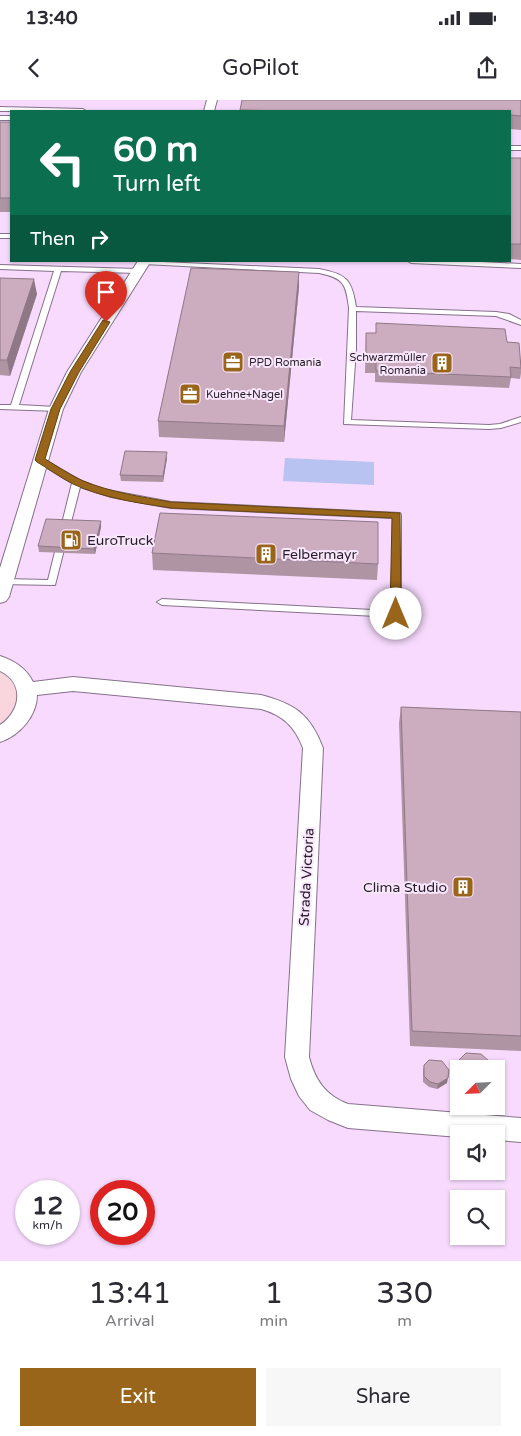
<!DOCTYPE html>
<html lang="en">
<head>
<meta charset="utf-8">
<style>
  body { margin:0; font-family:"Varela Round",sans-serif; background:#f7f7f7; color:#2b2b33; height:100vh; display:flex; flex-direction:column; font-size:19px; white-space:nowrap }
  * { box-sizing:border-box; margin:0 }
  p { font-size:16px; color:#7c7c81 }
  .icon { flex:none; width:28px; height:28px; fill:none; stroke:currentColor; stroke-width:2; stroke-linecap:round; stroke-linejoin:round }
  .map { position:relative; height:1161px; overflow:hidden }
  .sheet { display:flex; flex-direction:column; background:#fff; flex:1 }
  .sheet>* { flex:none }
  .hud { position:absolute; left:10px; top:10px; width:501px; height:152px; border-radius:0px; box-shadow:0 1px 4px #0004; background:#0b6e4f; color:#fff; overflow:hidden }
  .needle { width:32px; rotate:246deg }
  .tools { position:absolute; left:450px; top:960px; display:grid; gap:10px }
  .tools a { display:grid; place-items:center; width:55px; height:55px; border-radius:0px; background:#fff; box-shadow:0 1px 4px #0004; font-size:25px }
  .speed { position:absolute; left:15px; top:1080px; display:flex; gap:10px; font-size:25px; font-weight:700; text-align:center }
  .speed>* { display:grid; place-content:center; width:65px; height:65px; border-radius:50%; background:#fff; box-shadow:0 1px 4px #0004; line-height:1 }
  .speed small { font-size:12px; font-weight:400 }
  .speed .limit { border:8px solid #d22; background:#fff; color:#111 }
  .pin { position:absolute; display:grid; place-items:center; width:42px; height:42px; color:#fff; margin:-51px -21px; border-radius:50% 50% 50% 0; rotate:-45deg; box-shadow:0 0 5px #0007 }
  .pin .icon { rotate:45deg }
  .me { position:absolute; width:55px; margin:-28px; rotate:0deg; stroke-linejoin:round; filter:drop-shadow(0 0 4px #0008) }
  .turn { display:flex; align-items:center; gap:18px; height:105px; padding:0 20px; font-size:22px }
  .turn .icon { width:65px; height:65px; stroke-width:2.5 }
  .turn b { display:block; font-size:35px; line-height:42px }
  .then { display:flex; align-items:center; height:48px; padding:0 20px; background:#0003; gap:10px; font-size:19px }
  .eta { display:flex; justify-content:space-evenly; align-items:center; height:85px; text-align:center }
  .eta b { font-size:30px; font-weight:600; line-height:35px }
  .primary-button { display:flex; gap:10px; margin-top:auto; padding:10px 20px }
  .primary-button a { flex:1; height:58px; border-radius:0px; background:#99651a; color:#fff; font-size:20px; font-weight:600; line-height:58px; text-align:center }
  .primary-button a+a { background:#f7f7f7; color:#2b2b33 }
  .status { display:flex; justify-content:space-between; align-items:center; height:35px; padding:0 25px; background:#fff; direction:ltr }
  .status svg { height:14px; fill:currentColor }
  header { display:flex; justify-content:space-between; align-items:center; height:65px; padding:0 20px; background:#fff; font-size:22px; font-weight:600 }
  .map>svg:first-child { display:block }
</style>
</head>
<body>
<div class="status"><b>13:40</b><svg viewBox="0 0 49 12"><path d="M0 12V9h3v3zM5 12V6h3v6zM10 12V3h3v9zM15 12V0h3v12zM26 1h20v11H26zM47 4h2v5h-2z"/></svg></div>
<header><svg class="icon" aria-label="back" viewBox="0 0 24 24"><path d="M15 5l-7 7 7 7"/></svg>GoPilot<svg class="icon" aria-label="share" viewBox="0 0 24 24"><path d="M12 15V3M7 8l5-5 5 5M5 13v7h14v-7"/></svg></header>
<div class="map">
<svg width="521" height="1161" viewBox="0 0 521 1161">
  <rect width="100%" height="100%" fill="#fae7fe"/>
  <!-- built -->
  <path fill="#f7dafd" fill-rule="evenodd" d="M0 0H521V1161H0ZM11 11H510V161H11ZM459 969H496V1006H459ZM459 1034H496V1071H459ZM26 1091H69V1134H26ZM101 1091H144V1134H101ZM459 1099H496V1136H459Z"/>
  <!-- green -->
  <polygon fill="#f9d5dd" points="0,563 27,589 0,635"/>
  <!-- water -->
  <polygon fill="#b9c3f1" points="285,358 374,362 374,385 283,381"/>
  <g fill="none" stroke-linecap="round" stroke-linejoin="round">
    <!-- lane casing -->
    <g stroke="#86718b" stroke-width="2">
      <g id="lane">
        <polygon points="0,7 83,9 86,11 0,11"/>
        <rect x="0" y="16" width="11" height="4"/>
        <rect x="510" y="46" width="11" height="4"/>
        <rect x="0" y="134" width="11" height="4"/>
        <path d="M141 161 319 169C346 174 352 179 356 207L496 212 509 214 521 220V225L496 216 356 211V249L351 320 489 325 500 324 521 317V322L501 328 489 329 344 324 349 208C346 184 344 178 319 173L144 164Z"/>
        <polygon points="408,161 462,161 521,164 521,168 411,163"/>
        <polygon points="0,165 138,169 141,171 138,173 61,171 19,305 56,307 60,309 59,311 0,309 0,305 11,305 54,171 0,169"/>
        <polygon points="40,357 80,380 102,389 171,402 400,413 401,415 401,514 396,517 162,505 157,502 162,499 391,511 393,418 171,408 111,397 80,387 55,485 1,484 0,481 4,479 48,480 72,383 37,362 37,358"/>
      </g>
    </g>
    <!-- street casing -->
    <g stroke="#86718b" stroke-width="2">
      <g id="street">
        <polygon points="207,0 217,0 214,11 204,11"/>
        <polygon points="138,161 151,161 81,272 63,309 9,497 6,501 0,503 0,468 49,309 67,272"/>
        <path d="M0 556C15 561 26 568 33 582L73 577 261 595C295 604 310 614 323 648L309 957C315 980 325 995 348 1004L521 1018V1042L496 1040V1034H459V1037L348 1028 328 1020 310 1010 299 996 291 979 285 957 303 648C295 627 283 615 261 609L73 591 37 595C37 616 19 636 0 642V625C21 611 25 583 0 571Z"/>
      </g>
    </g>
    <!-- lane -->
    <use href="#lane" fill="#fff" fill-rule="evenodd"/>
    <!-- street -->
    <use href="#street" fill="#fff" fill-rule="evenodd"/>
  </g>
  <!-- wall -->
  <g fill="#af94a4">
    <polygon points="242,0 521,0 521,30 510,29 510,11 240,11"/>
    <rect x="0" y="22" width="11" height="90"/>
    <polygon points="510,58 521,58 521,160 510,159"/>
    <polygon points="0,178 37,194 10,276 0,275"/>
    <polygon points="299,187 284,342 159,337 158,321"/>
    <polygon points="376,223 507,242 521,261 521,273 520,279 511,278 509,288 375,282 375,273 365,273 366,233 376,233"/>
    <polygon points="167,358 163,382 121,381 120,375"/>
    <polygon points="101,421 101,427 95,454 39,452 38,446"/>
    <polygon points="152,453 378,464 377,480 153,470"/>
    <polygon points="401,607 521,612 521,951 410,946 399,623"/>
    <polygon points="459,960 459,986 457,985 455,980"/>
    <polygon points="424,965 447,983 437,989 429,987 423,982 423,970"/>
  </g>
  <!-- shaded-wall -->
  <g fill="#8f7886">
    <polygon points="299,172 299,187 284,342 284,326"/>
    <polygon points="34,179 37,194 10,276 7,260"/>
    <polygon points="167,352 167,358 163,382 163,376"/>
    <polygon points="101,421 101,427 95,454 94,449"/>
    <polygon points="448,978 447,983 437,989 438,984"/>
  </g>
  <!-- building -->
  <g fill="#ccacbf" stroke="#8f7886">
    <polygon points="242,0 521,0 521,16 510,15 510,11 293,11 240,10"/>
    <rect x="0" y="22" width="11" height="76"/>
    <rect x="510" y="58" width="11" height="86"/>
    <polygon points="191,168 299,172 284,326 158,321"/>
    <polygon points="0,178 34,179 7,260 0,260"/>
    <polygon points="376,223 505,229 507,242 519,243 521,268 510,267 511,277 376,271 376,262 366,262 366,233 376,233"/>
    <polygon points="125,351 167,352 163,376 120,375"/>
    <polygon points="160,413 378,422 378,464 152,453"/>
    <polygon points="46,419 101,421 94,449 38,446"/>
    <polygon points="401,607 521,612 521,936 412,931"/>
    <polygon points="466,953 481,954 489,961 490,969 459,969 459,973 458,970 459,960"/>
    <polygon points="429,960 442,961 449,970 448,978 438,984 430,982 424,976 424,965"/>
  </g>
  <!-- route -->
  <path fill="#99651a" stroke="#634211" d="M103 220 110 222 79 272 60 309 45 359C57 366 70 375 83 381 111 392 141 397 171 402L400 413 401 514 400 516H392L390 514 392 418 171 408C138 403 103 398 73 384 61 378 49 369 37 362L35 360 51 309 70 272Z"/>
  <!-- icons -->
  <defs>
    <g id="office-square" transform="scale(1.125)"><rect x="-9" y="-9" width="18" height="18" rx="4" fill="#99651a" stroke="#fae7fe"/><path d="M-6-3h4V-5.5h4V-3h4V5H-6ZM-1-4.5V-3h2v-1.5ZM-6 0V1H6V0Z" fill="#fff"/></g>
    <g id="building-square" transform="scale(1.125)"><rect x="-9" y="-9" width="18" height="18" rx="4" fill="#99651a" stroke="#fae7fe"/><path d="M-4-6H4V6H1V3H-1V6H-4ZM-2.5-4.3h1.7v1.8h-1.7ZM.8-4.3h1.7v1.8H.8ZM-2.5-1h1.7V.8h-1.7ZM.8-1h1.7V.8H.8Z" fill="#fff"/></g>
    <g id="fuel-square" transform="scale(1.125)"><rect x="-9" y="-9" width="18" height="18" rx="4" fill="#99651a" stroke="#fae7fe"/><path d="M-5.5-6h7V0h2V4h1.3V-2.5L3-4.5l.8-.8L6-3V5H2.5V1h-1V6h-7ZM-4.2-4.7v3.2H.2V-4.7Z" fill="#fff"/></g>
  </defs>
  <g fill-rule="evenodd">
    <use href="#office-square" x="233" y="262"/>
    <use href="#building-square" x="442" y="263"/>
    <use href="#office-square" x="190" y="294"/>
    <use href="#fuel-square" x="71" y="440"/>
    <use href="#building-square" x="266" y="454"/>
    <use href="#building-square" x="463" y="787"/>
  </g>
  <g text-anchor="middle" stroke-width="4" stroke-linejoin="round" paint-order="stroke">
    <!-- far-poi labels -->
    <g font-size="11" fill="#251d27" stroke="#fae7fe" text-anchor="start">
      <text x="426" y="261" text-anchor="end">Schwarzmüller<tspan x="426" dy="13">Romania</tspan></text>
      <text x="249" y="266">PPD Romania</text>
      <text x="206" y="298">Kuehne+Nagel</text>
    </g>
    <!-- poi labels -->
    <g font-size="14" fill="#251d27" stroke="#fae7fe" text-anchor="start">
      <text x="87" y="445">EuroTruck</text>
      <text x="282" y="459">Felbermayr</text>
      <text x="447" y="792" text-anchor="end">Clima Studio</text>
    </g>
    <!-- street labels -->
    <g font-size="14" fill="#251d27" stroke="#fae7fe">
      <text transform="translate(306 777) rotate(-87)" y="5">Strada Victoria</text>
    </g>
  </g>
</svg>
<div class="tools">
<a><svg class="needle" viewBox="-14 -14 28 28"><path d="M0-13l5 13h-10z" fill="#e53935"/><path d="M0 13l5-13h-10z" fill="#7c7c81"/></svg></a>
<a><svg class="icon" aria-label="sound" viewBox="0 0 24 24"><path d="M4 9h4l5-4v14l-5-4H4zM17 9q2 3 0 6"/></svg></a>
<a><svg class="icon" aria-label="search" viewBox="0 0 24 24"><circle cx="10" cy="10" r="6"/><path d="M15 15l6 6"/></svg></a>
</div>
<div class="speed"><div>12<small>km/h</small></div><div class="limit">20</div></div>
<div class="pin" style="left:106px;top:222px;background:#d93025"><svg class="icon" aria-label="arrive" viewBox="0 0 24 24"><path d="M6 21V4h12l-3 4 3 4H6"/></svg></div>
<svg class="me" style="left:396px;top:514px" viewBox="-20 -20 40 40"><circle r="19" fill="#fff"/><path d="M0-13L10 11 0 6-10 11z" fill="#99651a"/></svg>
<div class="hud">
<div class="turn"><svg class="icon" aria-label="left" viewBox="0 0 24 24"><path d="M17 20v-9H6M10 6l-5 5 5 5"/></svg><div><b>60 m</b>Turn left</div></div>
<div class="then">Then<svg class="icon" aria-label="right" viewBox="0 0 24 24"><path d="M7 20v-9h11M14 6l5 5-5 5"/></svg></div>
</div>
</div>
<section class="sheet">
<div class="eta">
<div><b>13:41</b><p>Arrival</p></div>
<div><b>1</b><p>min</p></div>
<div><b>330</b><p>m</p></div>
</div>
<div class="primary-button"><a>Exit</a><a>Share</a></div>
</section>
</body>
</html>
